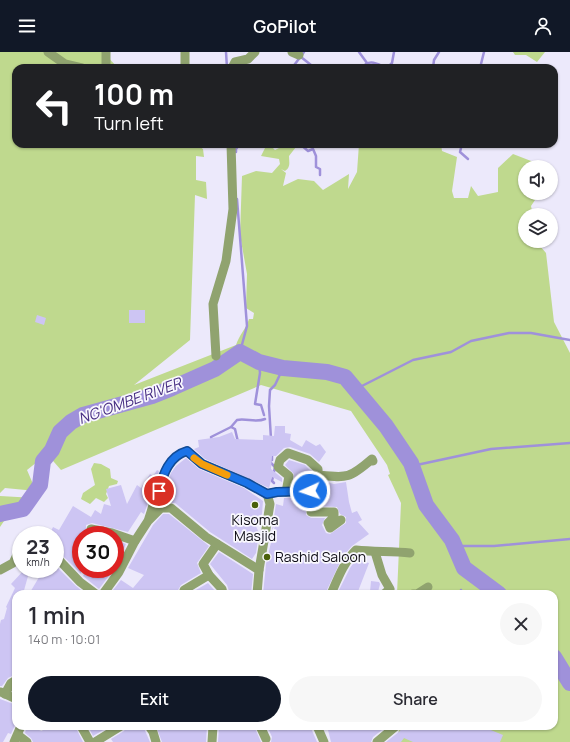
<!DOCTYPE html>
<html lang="en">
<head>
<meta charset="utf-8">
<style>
  body { margin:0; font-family:Manrope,sans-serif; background:#f7f7f7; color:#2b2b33; height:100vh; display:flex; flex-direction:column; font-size:15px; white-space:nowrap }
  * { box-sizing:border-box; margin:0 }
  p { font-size:13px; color:#7c7c81 }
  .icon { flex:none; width:22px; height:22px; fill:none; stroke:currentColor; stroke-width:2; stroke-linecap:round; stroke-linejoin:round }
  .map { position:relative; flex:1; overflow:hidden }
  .details { position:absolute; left:12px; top:538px; width:546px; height:140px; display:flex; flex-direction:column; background:#fff; border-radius:12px; box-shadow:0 1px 3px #0004 }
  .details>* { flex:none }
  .guide { position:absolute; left:12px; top:12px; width:546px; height:84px; border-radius:12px; box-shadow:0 1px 3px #0004; background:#202124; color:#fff; overflow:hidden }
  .tools { position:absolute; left:518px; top:108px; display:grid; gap:8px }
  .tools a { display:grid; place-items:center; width:40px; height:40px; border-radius:50%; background:#fff; box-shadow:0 1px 3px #0004; font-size:20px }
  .speed { position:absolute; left:12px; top:474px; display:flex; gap:8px; font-size:20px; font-weight:700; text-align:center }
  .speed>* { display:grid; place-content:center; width:52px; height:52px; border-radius:50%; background:#fff; box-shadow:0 1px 3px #0004; line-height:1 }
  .speed small { font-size:10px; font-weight:400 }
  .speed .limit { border:6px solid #d22; background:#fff; color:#111 }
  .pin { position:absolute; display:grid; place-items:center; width:34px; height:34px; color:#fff; margin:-17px; border:2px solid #fff; border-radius:50%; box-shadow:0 1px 4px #0007 }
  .me { position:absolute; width:44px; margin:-22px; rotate:267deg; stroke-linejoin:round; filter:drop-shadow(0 0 3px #0008) }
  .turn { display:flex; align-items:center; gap:14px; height:84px; padding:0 16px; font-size:18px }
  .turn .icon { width:52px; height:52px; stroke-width:2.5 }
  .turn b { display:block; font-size:28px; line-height:34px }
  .round { display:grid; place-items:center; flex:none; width:42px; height:42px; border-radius:21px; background:#f7f7f7 }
  .summary { display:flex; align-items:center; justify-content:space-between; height:68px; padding:0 16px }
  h1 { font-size:24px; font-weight:600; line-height:30px }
  .action { display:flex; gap:8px; margin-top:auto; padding:8px 16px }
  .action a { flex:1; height:46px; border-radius:24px; background:#111827; color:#fff; font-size:16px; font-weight:600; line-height:46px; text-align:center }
  .action a+a { background:#f7f7f7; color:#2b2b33 }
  header { display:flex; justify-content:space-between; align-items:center; height:52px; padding:0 16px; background:#111827; color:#fff; font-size:18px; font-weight:600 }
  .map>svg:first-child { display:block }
</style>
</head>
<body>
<header><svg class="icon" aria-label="menu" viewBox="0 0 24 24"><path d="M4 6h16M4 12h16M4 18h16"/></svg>GoPilot<svg class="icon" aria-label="person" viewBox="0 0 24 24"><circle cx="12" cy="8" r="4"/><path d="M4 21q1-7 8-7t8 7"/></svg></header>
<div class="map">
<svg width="570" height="690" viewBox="0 0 570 690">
  <rect width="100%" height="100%" fill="#ece9fb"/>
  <!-- green -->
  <g fill="#bfd98e">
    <path d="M0 0H103L118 16H16V92H196L203 97 204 105 196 104V128L206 130 207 147 195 143 190 288 134 333 236 293C239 283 246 277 249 267H253L254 261 246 256 247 222 240 183 242 124 256 119 272 121 280 112 279 107 261 104 267 92H273L272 95 275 98 283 94 296 95 289 104C289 110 291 115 285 119L281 117 286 121 283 134 298 127 314 129 323 138 349 122 348 137 357 120 359 92H441L442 99 457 105 452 139 454 146H468L471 134 478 144 498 140V116L513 102 544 114 525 115V141L539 142 531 154 533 163H525V189H540V194L546 201 554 270 570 301V690H396L400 674H554V542H397L401 451 388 423 390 422 387 413 351 359 261 333 61 418 47 402 27 418 36 439 5 436 0 441Z"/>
    <polygon points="513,0 545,0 537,10 526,3 515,3"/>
    <polygon points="94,411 101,412 110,417 111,426 118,429 117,432 109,434 106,442 108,446 104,450 96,446 90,452 81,447 83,441 95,433 91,417"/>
    <polygon points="0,444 35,446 6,466 0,475"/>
  </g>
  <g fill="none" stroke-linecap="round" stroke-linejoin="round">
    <!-- stream -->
    <g stroke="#9f91da" stroke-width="2.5">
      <polyline points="226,0 227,16"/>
      <polyline points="359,0 367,11"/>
      <polyline points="301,5 311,13 319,16"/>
      <polyline points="292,16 304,0"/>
      <path d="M362 16C369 6 377 12 387 16L392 11 394 0"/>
      <polyline points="433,16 434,8 439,0"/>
      <polyline points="480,16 484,0"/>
      <polyline points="300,92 308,99 313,97 316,104 316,115 320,117 320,123"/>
      <polyline points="462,92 460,100 468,107"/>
      <polyline points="236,100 236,97 240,92"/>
      <polyline points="237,147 247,274 240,300"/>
      <polyline points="259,310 260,321 255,352 261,353 264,363"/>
      <polyline points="356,337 413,308 451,300 471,289 509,281 531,281 570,288"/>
      <polyline points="271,387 269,354 270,338 275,333 283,316"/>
      <polyline points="212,389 211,385 231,375"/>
      <path d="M238 390 235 377 231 375 237 368C246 366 256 371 265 367"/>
      <polyline points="272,402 272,408 268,408 275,415 272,429 274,431"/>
      <polyline points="412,414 491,397 570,391"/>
      <polyline points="455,494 494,494 570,487"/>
      <polyline points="460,542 461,538"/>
    </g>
    <!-- river -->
    <g stroke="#9f91da" stroke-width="16">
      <polyline points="0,462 23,457 40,433 43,409 52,398 60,380 71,370 83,363 152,344 172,336 215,317 240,300 259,310 283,316 327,320 345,325 386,374 411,411 426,453 452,488 464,516 499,542"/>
      <polyline points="554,605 570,631"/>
    </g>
  </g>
  <!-- building -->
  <g fill="#cdc5f3">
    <rect x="129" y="258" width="16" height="13"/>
    <polygon points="37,263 46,266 44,273 35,270"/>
    <polygon points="275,374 285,374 285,381 291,382 290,388 302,395 306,388 316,394 320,392 326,400 319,410 310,402 290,395 284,396 276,404 272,404 271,417 282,426 282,430 272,425 269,436 205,407 194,397 199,395 198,388 219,385 232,380 235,387 263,388 263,383 274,384"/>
    <polygon points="186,406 199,417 244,436 263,449 262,462 255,472 259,481 256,501 252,507 210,480 175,451 160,450 171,421 176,414"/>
    <polygon points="289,408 305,413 312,420 306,433 293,434 294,422 285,413"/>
    <polygon points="157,418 159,419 144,462 141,460 128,480 92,471 86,473 86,479 90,483 81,483 81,522 64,505 55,500 55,483 49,483 53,475 59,478 73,454 91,465 95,458 101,462 104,452 111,454 106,437 121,433 127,452 137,433 141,436 150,422 153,424"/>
    <polygon points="322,429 334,432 346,430 349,450 352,461 357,459 362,468 358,470 369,482 352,494 343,504 325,542 263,542 266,512 275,473 272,478 276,452 283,454 284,446 306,445 306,463 311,466 325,466 322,473 326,481 330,482 346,471 346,465 340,462 337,455 317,454 317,438"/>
    <polygon points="163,462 169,462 209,494 197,511 201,521 181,533 178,538 180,542 110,542 121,528 133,536 144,523 128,516 153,473"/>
    <polygon points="115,488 126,492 115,515"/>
    <polygon points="219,500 253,522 251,542 232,542 229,539 227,533 210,512"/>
    <polygon points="358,505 364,510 369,511 357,542 343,542 338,540 350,516"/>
    <polygon points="55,513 76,534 86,542 29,542 44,517 55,517"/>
    <polygon points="25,517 30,517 23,542 16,542 16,622 8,626 2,634 0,634 0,572 1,568 4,567 7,556 6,555 15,536 11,532"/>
    <polygon points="88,517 114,517 99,537 83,524"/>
    <polygon points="371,529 379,530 380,532 378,540 370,540"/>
    <polygon points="208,531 216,540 215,542 189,542"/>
    <polygon points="0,647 16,653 16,671 11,682 8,681 3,690 0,690"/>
    <polygon points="27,674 42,679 45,674 75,674 83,690 33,690 31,686 25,681"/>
    <polygon points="88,674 110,674 93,684"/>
    <polygon points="127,674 143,674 150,690 113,690 111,687 124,679"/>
    <polygon points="156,674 207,674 206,690 162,690"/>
    <polygon points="219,674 226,674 227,678 242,674 254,674 261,690 218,690"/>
    <polygon points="267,674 292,674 294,678 301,674 310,674 317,690 271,690 272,685"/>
    <polygon points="327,674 387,674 373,685 371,690 331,690"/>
    <polygon points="402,674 481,674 503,683 500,690 413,690 404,686 401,690 386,690 400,679"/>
  </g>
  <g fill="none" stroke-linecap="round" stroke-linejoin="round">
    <!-- minor -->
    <g stroke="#90a36f" stroke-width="9">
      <polyline points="48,0 65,12 82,16"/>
      <polyline points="292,0 299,3"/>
      <polyline points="106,16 106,0"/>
      <polyline points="185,16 185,0"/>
      <polyline points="232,16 235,10 248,7 255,0"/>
      <polyline points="216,304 213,252 226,209 233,157 231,92"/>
      <polyline points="310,439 312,440 311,460 334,460 334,465 328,471 330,476 341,468"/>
      <polyline points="286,440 289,424 278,415 280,408 288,401 308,408 318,417 318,423"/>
      <path d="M267 442 277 440 310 439 318 423C347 426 349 427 372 407L373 409"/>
      <path d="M149 466C157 444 162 407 187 399L202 412 247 431 267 442 270 452 265 483 267 484"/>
      <polyline points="91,477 112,481 135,489"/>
      <polyline points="217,492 203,512 209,523 222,537 223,542"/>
      <polyline points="375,500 382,523 390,537 384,542"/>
      <polyline points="55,506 60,509 80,530 96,542"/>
      <polyline points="0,518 13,511 21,495"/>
      <polyline points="259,518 265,483"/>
      <polyline points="184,538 209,523"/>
      <polyline points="103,542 119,520 135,489 148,469 161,456 171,456 206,485 259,518 257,542"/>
      <path d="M331 542C338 526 344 510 356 498 374 500 392 499 410 501"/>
      <polyline points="413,542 417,542 428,535"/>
      <polyline points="1,640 16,647"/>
      <polyline points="5,642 11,631 16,628"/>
      <polyline points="81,674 90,690"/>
      <polyline points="149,674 153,680 156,690"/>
      <polyline points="260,674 266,687"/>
      <polyline points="317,674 324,690"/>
      <polyline points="18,683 27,690"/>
      <polyline points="14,690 21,674"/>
      <polyline points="95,690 121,674"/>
      <polyline points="212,690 213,674"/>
      <polyline points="377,690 396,674"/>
    </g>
  </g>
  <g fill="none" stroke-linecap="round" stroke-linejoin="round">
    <!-- route casing -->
    <g stroke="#114b97" stroke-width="10">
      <path id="route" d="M159 439C163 422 169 404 187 399L202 412 247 431 267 442 277 440 310 439"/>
    </g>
    <!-- route -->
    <use href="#route" stroke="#1a73e8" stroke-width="7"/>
    <!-- slow -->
    <polyline stroke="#f59e0b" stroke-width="7" points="194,406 202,412 227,423"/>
  </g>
  <!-- markers -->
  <g fill="#4a600b" stroke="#f9f8fe" stroke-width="1.5">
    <circle cx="255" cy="453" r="4"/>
    <circle cx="267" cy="505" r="4"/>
  </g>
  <g text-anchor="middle" stroke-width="3.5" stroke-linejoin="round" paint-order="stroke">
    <!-- poi labels -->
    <g font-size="14" fill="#0c0b14" stroke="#f9f8fe">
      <text x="255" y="473">Kisoma<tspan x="255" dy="16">Masjid</tspan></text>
      <text x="275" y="510" text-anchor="start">Rashid Saloon</text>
    </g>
    <!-- water labels -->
    <g font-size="15" font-style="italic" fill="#472e83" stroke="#f9f8fe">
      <text transform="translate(130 349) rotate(-20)" y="5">NG'OMBE RIVER</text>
    </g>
  </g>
</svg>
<div class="tools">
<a><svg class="icon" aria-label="sound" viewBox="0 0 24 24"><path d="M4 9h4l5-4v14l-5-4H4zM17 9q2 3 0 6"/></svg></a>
<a><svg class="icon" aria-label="layers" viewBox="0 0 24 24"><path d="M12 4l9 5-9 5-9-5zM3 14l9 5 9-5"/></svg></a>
</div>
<div class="speed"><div>23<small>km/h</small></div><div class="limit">30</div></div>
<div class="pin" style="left:159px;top:439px;background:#d93025"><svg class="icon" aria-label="arrive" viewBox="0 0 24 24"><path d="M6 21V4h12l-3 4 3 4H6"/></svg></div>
<svg class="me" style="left:310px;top:439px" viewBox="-20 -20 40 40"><circle r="17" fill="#1a73e8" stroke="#fff" stroke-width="3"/><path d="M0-11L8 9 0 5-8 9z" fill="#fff"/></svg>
<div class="guide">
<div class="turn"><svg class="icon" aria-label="left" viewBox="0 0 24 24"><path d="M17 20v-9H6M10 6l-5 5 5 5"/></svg><div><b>100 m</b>Turn left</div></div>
</div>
<section class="details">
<div class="summary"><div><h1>1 min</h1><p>140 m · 10:01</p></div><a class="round"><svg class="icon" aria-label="close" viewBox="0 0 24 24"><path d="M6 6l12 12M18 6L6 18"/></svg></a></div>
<div class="action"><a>Exit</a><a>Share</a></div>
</section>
</div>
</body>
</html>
